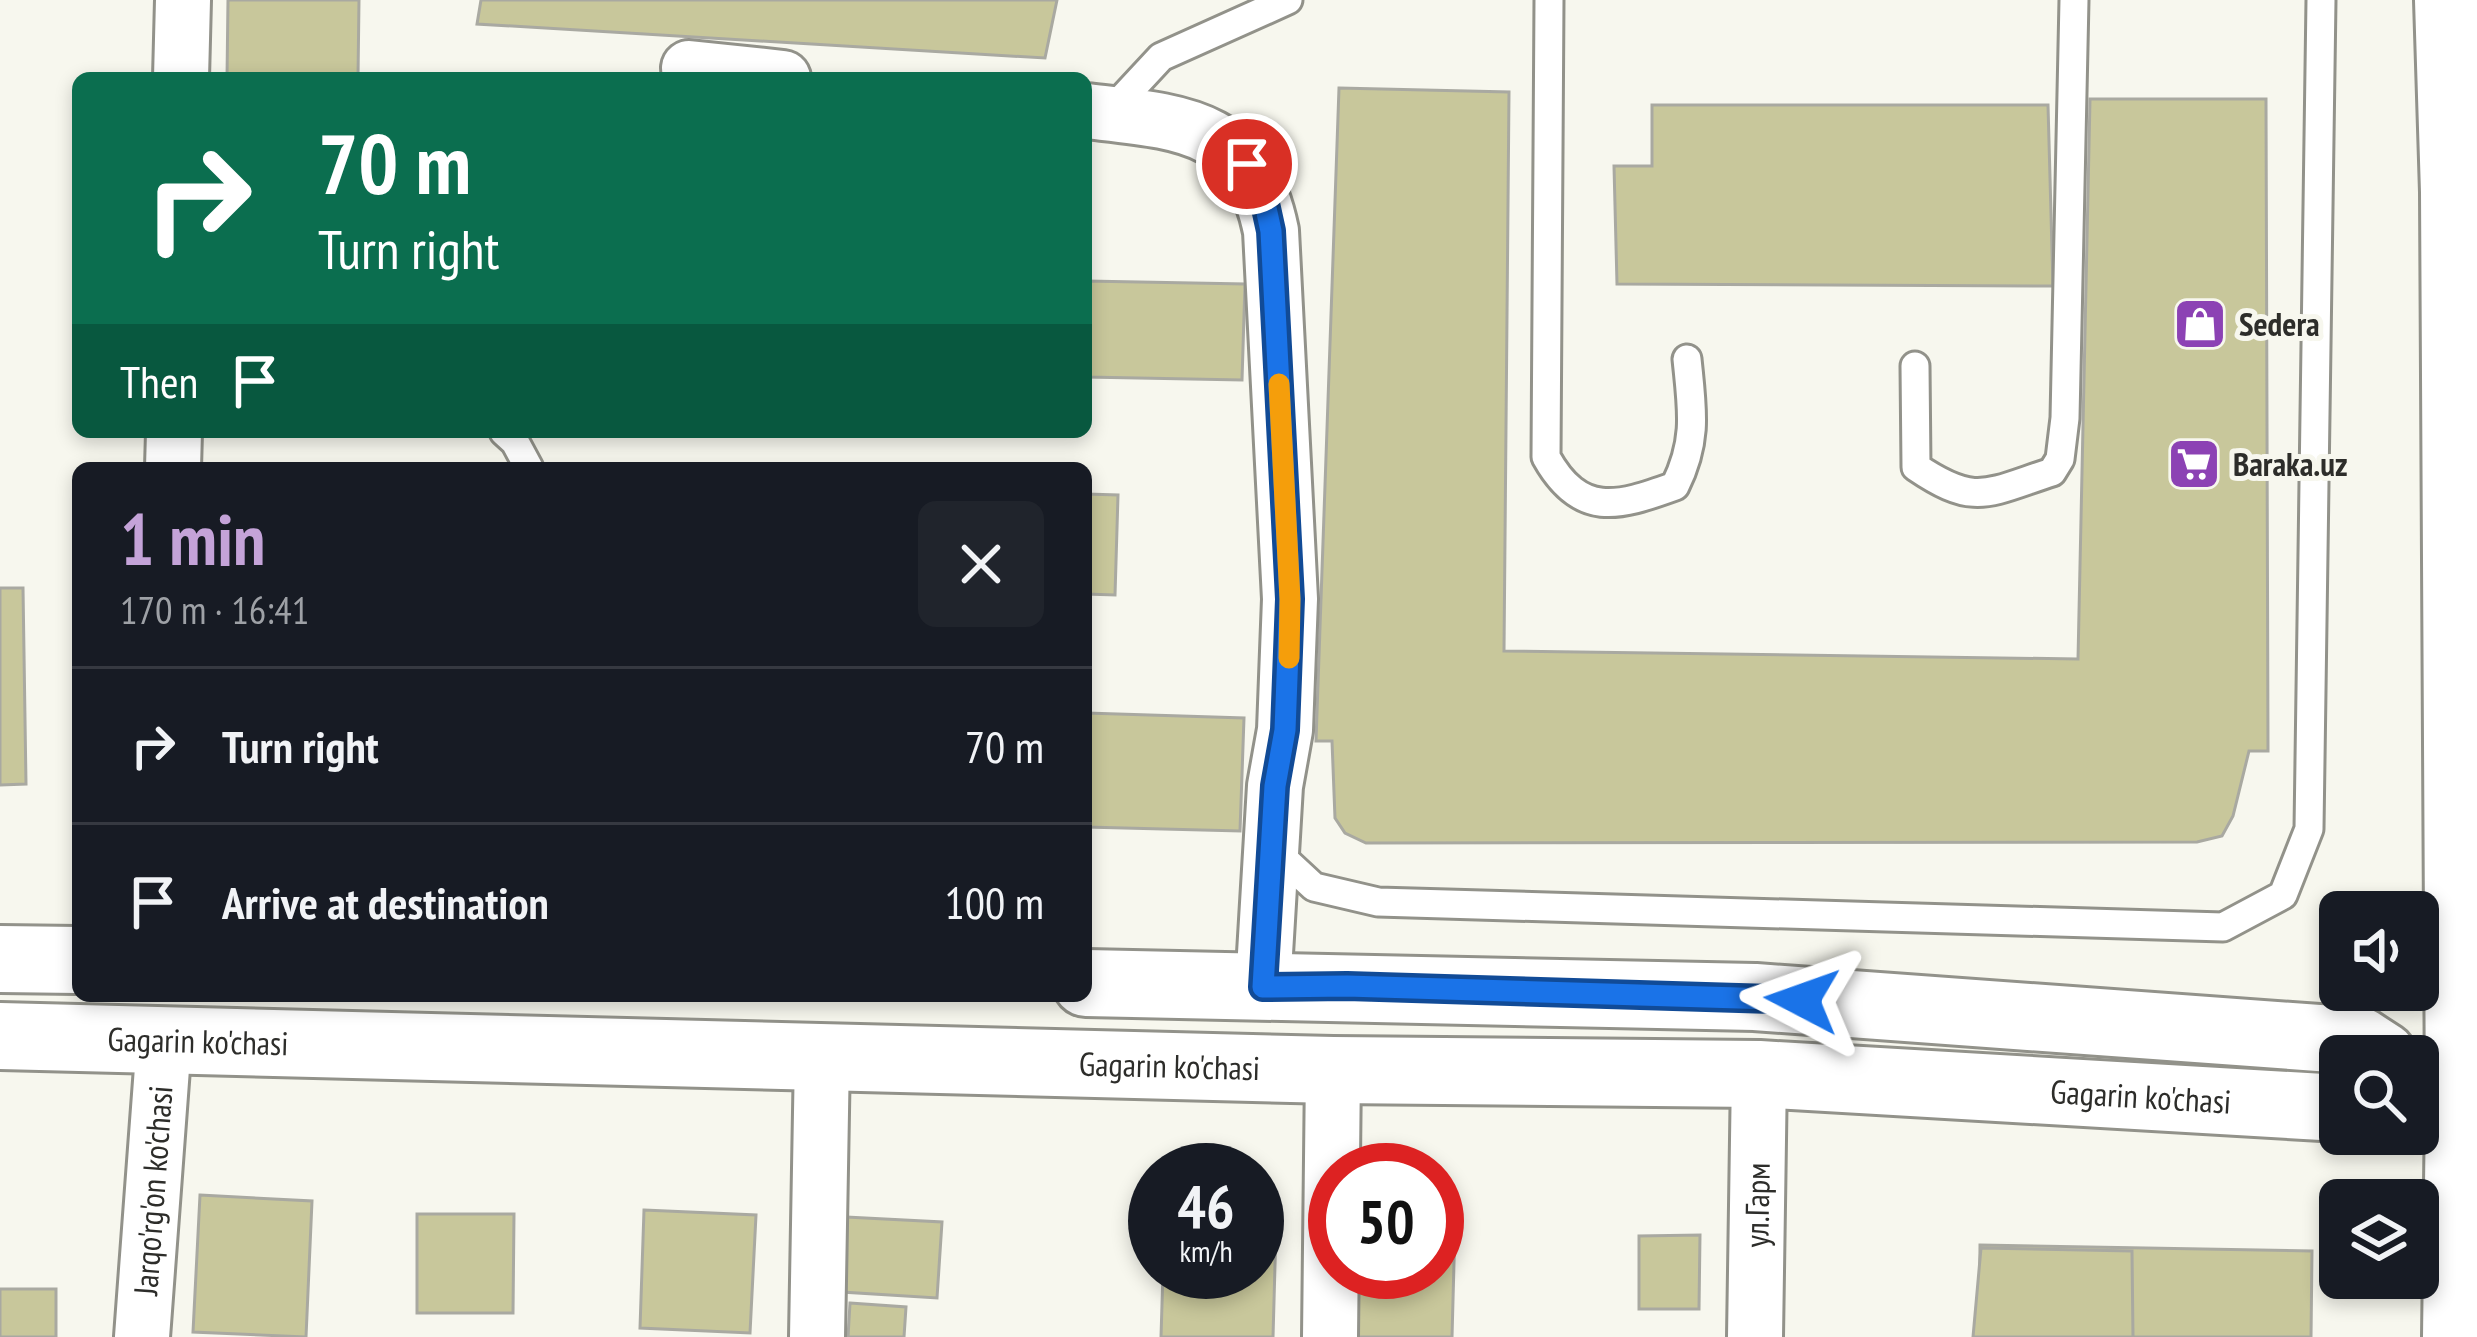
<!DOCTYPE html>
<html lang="en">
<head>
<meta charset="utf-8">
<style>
  body { margin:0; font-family:"PT Sans Narrow",sans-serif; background:#20242c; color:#f1f3f6; height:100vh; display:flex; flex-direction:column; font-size:45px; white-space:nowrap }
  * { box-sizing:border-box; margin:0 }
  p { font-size:39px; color:#9ea1a6 }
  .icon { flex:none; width:66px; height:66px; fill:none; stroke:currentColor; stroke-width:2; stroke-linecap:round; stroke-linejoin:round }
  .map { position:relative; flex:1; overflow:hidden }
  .details { position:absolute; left:72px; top:462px; width:1020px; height:540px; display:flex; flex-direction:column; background:#171b24; border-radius:18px; box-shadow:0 6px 18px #0003 }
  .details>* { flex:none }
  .banner { position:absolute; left:72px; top:72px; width:1020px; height:366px; border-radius:18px; box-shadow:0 6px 18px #0003; background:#0b6e4f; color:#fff; overflow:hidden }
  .buttons { position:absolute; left:2319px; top:891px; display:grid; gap:24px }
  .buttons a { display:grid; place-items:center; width:120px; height:120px; border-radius:18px; background:#171b24; box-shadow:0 6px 18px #0003; font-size:60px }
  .speed { position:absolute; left:1128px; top:1143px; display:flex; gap:24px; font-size:60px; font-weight:700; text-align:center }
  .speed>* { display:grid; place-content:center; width:156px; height:156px; border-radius:50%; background:#171b24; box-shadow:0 6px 18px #0003; line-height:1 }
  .speed small { font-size:30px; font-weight:400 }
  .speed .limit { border:18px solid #d22; background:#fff; color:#111 }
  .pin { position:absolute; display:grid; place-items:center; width:102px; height:102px; color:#fff; margin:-51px; border:6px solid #fff; border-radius:50%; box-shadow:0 3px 12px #0007 }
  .me { position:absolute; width:132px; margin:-66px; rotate:274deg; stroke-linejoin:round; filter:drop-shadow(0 0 9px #0008) }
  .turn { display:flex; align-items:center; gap:42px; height:252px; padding:0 48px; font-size:54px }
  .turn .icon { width:156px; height:156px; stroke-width:2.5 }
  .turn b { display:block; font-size:84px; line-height:102px }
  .then { display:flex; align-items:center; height:114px; padding:0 48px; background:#0003; gap:24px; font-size:45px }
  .round { display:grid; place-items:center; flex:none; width:126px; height:126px; border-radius:18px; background:#20242c }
  .summary { display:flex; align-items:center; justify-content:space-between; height:204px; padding:0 48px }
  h1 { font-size:72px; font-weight:700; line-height:90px; color:#c4a3d8 }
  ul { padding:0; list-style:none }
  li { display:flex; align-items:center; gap:36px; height:156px; padding:0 48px; border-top:3px solid #363941 }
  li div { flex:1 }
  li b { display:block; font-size:45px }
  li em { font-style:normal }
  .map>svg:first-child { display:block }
</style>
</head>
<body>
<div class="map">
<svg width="2477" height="1337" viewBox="0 0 2477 1337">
  <rect width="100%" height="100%" fill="#f7f7ee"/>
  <!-- building -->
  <g fill="#c8c79b" stroke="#a9a9a1" stroke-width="3">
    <polygon points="228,0 359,0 358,78 227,78"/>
    <polygon points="481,0 1057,0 1045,58 477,24"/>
    <polygon points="1339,88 1509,92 1504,651 2078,659 2090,99 2266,99 2268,751 2249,751 2233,816 2222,836 2197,842 1366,843 1345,833 1335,818 1332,741 1316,741"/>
    <polygon points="1652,105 2048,105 2053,286 1617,284 1614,166 1652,166"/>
    <polygon points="1086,281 1245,284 1242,380 1086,377"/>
    <polygon points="1086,494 1118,495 1115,595 1086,594"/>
    <polygon points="0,588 23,588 26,784 0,785"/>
    <polygon points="1086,713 1244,718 1240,831 1086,827"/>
    <polygon points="200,1195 312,1201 306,1337 193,1332"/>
    <polygon points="644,1210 756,1215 750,1333 640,1328"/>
    <polygon points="417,1214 514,1214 513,1313 417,1313"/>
    <polygon points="846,1217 942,1222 937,1298 842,1292"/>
    <polygon points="1437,1226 1455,1226 1452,1337 1357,1337 1359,1272 1437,1272"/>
    <polygon points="1257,1228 1276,1229 1273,1337 1161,1337 1163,1272 1257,1272"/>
    <polygon points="1700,1235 1699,1309 1639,1309 1639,1236"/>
    <polygon points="1980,1245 2312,1251 2311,1337 1979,1337"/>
    <polygon points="1981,1248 2132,1251 2133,1337 1973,1337"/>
    <rect x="0" y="1289" width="56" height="48"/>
    <polygon points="850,1303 906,1307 904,1337 848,1337"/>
  </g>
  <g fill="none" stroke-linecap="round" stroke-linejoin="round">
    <!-- service casing -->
    <g stroke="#92928a" stroke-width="33">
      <g id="service">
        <path d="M1549 0 1546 457C1580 518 1617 507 1675 486 1698 440 1692 409 1687 359"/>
        <polyline points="1108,114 1161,57 1288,0"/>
        <path d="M1915 366 1916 467C1975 507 1987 493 2052 472L2060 459 2065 418 2074 0"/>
        <polyline points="504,432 515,442 529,468"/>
        <polyline points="1273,849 1314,887 1378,902 2223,927 2283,895 2309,829 2321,0"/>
      </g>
    </g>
    <!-- minor casing -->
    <g stroke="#92928a" stroke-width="60">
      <g id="minor">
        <polyline points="689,68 783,78"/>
        <polyline points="181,78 183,0"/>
        <path d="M1086 111C1181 122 1249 123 1271 231L1290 599 1285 730 1275 786 1263 987"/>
        <polyline points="173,468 174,432"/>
        <path id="s1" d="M142 1337 164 1041"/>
        <polyline points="817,1337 822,1056"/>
        <polyline points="1330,1337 1333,1070"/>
        <path id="s2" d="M1755 1337 1759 1074"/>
      </g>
    </g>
    <!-- secondary casing -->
    <g stroke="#92928a" stroke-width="72">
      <g id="secondary">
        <polyline points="2448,0 2454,192 2459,1108 2456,1337"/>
        <polyline points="0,959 78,960"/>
        <polyline points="1086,983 1755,997 2360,1041 2383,1056"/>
        <path id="s3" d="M0 1036 1333 1070 1759 1074 2340 1108"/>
      </g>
    </g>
    <!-- service -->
    <use href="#service" stroke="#fff" stroke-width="27"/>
    <!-- minor -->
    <use href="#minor" stroke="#fff" stroke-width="54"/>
    <!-- secondary -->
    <use href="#secondary" stroke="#fff" stroke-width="66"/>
  </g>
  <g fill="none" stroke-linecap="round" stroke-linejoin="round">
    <!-- route casing -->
    <g stroke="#114b97" stroke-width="30">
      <polyline id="route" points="1247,164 1264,199 1271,231 1290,599 1285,730 1275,786 1263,987 1347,986 1802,1000"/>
    </g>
    <!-- route -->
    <use href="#route" stroke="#1a73e8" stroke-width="21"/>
    <!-- slow -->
    <polyline stroke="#f59e0b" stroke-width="21" points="1279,384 1290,599 1289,658"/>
  </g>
  <!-- icons -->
  <defs>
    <g id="shop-square" transform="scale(2.7)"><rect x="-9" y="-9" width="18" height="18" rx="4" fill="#8c42b4" stroke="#f7f7ee"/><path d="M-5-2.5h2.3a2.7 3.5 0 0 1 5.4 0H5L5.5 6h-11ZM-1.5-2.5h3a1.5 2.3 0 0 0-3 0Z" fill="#fff"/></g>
    <g id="supermarket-square" transform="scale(2.7)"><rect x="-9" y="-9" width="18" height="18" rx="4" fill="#8c42b4" stroke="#f7f7ee"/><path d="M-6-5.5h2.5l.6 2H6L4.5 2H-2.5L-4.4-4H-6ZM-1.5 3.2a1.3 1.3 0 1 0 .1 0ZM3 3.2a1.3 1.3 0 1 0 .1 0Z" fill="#fff"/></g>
  </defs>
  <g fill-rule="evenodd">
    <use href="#shop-square" x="2200" y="324"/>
    <use href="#supermarket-square" x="2194" y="464"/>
  </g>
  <g text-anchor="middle" stroke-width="10" stroke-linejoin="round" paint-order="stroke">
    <!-- poi labels -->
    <g font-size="33" font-weight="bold" fill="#2d2d2a" stroke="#f7f7ee" text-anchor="start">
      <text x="2239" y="336">Sedera</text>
      <text x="2233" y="476">Baraka.uz</text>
    </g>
    <!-- street labels -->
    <g font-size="33" fill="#2d2d2a" stroke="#f7f7ee">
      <text dy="12" stroke="none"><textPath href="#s3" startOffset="198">Gagarin ko'chasi</textPath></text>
      <text dy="12" stroke="none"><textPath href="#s3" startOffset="1170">Gagarin ko'chasi</textPath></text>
      <text dy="12" stroke="none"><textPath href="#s3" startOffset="2142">Gagarin ko'chasi</textPath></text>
      <text dy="12" stroke="none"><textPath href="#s1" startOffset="147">Jarqo'rg'on ko'chasi</textPath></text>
      <text dy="12" stroke="none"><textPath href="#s2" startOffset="132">ул.Гарм</textPath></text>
    </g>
  </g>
</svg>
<div class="buttons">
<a><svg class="icon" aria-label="sound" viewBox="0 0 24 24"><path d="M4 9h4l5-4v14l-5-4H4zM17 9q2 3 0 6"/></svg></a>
<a><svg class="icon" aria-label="search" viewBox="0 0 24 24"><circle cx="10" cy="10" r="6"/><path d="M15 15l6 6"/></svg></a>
<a><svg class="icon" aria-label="layers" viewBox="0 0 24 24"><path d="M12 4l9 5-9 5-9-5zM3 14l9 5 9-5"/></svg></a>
</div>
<div class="speed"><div>46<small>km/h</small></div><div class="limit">50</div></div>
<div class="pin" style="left:1247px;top:164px;background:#d93025"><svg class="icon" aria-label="arrive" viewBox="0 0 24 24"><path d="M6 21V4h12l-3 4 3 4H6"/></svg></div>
<svg class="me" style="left:1802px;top:1000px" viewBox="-20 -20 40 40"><path d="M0-17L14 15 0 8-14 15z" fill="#1a73e8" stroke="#fff" stroke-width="4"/></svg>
<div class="banner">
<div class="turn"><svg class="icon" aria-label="right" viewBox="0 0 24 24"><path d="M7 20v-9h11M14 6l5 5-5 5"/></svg><div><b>70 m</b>Turn right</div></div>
<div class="then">Then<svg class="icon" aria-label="arrive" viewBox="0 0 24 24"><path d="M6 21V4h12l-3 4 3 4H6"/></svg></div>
</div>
<section class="details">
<div class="summary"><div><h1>1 min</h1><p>170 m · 16:41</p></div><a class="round"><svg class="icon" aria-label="close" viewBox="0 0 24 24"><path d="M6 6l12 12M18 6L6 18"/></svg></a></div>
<ul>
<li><svg class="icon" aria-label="right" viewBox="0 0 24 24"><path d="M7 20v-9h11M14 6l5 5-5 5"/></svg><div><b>Turn right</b></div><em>70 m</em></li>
<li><svg class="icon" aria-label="arrive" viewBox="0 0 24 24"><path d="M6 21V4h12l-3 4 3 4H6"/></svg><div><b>Arrive at destination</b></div><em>100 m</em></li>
</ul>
</section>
</div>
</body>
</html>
